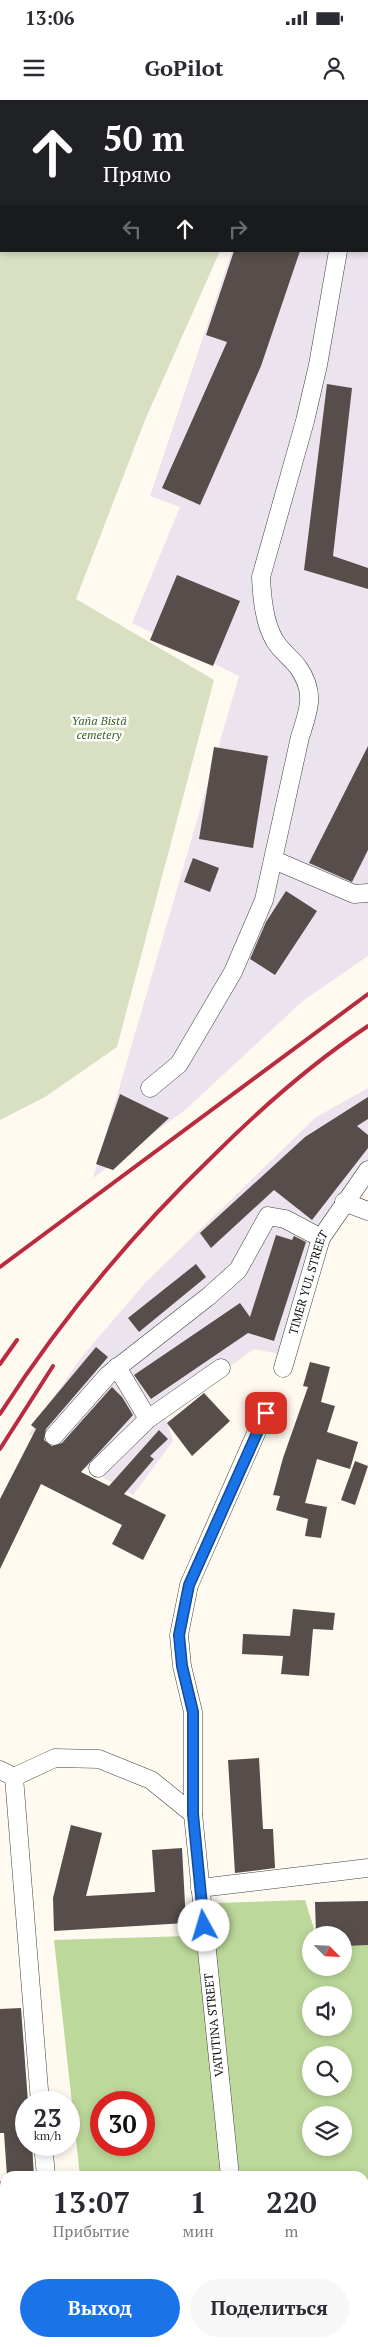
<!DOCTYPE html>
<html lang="ru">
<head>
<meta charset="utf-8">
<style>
  body { margin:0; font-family:"PT Serif",serif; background:#f7f7f7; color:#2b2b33; height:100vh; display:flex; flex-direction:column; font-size:19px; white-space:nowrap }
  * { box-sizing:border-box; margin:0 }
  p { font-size:16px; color:#7c7c81 }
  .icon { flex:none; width:28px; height:28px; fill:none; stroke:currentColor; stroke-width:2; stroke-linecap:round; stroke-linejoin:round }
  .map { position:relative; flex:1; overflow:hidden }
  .drawer { position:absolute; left:0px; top:2071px; width:369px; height:176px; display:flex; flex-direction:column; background:#fff; border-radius:15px 15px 0 0; box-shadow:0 2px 8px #0003 }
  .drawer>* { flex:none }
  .hud { position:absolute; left:0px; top:0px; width:369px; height:152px; box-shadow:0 2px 8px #0003; background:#202124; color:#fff; overflow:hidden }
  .needle { width:32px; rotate:114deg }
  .fabs { position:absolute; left:302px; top:1826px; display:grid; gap:10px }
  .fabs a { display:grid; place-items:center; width:50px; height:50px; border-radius:50%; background:#fff; box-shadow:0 2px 8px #0003; font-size:25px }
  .speed { position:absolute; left:15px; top:1991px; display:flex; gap:10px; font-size:25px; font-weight:700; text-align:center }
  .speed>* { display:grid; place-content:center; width:65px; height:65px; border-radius:50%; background:#fff; box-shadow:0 2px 8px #0003; line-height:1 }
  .speed small { font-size:12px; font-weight:400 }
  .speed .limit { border:8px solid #d22; background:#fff; color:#111 }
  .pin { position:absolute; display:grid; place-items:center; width:42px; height:42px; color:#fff; margin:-21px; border-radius:10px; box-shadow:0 2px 8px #0006 }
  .me { position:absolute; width:55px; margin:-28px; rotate:354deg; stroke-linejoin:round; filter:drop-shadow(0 0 4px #0008) }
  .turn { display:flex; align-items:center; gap:18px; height:105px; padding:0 20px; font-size:22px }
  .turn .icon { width:65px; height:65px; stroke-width:2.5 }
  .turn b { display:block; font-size:35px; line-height:42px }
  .lanes { display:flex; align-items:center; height:48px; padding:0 20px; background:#0003; justify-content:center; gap:25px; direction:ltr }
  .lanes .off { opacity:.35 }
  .eta { display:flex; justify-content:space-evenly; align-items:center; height:85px; text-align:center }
  .eta b { font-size:30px; font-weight:600; line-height:35px }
  .primary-button { display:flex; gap:10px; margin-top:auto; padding:10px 20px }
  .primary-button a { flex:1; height:58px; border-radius:30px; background:#1a73e8; color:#fff; font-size:20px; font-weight:600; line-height:58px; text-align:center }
  .primary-button a+a { background:#f7f7f7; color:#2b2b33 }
  .status { display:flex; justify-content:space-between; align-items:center; height:35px; padding:0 25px; background:#fff; direction:ltr }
  .status svg { height:14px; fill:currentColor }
  header { display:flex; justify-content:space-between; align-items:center; height:65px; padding:0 20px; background:#fff; font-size:22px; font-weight:600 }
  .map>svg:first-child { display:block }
</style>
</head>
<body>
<div class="status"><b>13:06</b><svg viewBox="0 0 49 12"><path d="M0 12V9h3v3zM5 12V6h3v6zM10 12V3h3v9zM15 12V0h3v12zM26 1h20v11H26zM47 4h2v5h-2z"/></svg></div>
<header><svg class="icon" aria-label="menu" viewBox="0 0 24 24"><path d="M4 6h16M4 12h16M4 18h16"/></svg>GoPilot<svg class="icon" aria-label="person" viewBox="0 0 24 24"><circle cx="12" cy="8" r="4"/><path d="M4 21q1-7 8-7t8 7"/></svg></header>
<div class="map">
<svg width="368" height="2247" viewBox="0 0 368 2247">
  <rect width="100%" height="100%" fill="#fefaf0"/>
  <!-- industrial -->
  <g fill="#ebe3ed">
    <polygon points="282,0 368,0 368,856 304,900 185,1010 93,1078 239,576 132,523 180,407 150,396 232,151 368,151 368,1"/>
    <polygon points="368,988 368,1063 321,1122 313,1138 279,1254 254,1249 165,1314 173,1341 133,1395 29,1334 80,1259 145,1183 315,1018"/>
  </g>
  <!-- forest -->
  <g fill="#bcd89a" fill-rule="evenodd">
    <path d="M305 1800 316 1835H311V1868H344V1847L368 1840V2170H364V2076H80L54 1840 222 1835 218 1803ZM311 1895H344V1928H311ZM311 1955H344V1988H311ZM101 2002H144V2045H101ZM311 2015H344V2048H311Z"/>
    <polygon points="364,2194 368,2194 368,2247 25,2247 24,2243 364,2242"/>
  </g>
  <!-- cemetery -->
  <polygon fill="#d9e0c2" points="0,0 266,0 1,1 1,151 220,151 145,320 76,499 214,580 117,947 45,997 0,1020"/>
  <!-- building -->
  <g fill="#574e4b">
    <polygon points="234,151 300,151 261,266 200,405 162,388 227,242 206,235"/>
    <polygon points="327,284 352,288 333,456 368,468 368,489 304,470"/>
    <polygon points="177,475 240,501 213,566 150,540"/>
    <polygon points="368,646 368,750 352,782 309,763"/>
    <polygon points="214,647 268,656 253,748 199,739"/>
    <polygon points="193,758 219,768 210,792 184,782"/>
    <polygon points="286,791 317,811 275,875 250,859 266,822"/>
    <polygon points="120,994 169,1018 113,1070 96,1064"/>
    <polygon points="368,997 368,1019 357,1026 368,1035 368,1048 312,1120 274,1090 211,1148 200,1133 305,1037"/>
    <polygon points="276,1135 292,1140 294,1136 306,1142 274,1241 248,1233 151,1299 134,1275 240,1203 250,1217"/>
    <polygon points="196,1164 206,1177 139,1232 128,1218"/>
    <polygon points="96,1247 108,1257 46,1329 44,1340 52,1346 62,1343 112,1287 122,1297 133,1315 81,1372 109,1386 159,1330 168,1339 150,1356 154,1359 124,1394 166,1415 143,1460 112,1444 122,1425 41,1384 0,1469 0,1399 36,1329 31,1325"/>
    <polygon points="310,1262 330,1267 321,1302 335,1306 327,1332 358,1342 350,1369 317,1359 305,1403 327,1407 321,1438 305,1436 308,1419 276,1410 280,1396 273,1395 283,1358 308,1287 303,1286"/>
    <polygon points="204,1293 230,1321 192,1356 167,1323"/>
    <polygon points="355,1361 368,1366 355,1405 341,1400"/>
    <polygon points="293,1509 335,1513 333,1530 313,1529 309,1576 281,1574 283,1556 242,1554 243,1534 290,1536"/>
    <polygon points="259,1658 263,1729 273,1729 275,1768 235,1773 228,1660"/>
    <polygon points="71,1725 102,1733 86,1796 155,1792 152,1750 182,1748 186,1823 54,1831 53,1798"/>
    <polygon points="368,1801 368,1845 344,1846 344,1835 316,1835 315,1802"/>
    <polygon points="21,1908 28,2002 26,2002 26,2045 32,2045 34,2076 7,2076 4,2033 0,2033 0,1909"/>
  </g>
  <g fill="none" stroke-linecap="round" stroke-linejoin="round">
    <!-- minor casing -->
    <g stroke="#414141" stroke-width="19">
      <g id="minor">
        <polyline points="175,1 177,0"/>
        <polyline points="368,14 368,12"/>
        <polyline points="0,53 1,52"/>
        <polyline points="274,760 354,794 368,793"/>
        <path d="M150 988 179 964 233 872 264 800 300 637C309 609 316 593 298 567 291 558 281 551 275 541 264 523 262 497 261 477L305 321 318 265 338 151"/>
        <polyline points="344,1102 368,1111"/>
        <polyline points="117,1267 148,1319"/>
        <path id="s1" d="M283 1268 321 1138 368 1070"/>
        <polyline points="54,1336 108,1275 209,1196 238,1170 268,1116 285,1119 321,1138"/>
        <polyline points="98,1368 148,1319 221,1268"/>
        <polyline points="0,1670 14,1677"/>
        <polyline points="14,1677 40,2002"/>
        <polyline points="14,1677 55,1658 99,1659 151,1680 193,1714"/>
        <polyline points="200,1788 368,1768"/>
        <polyline points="43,2045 46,2075"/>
        <polyline points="230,2076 193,1714 193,1612 182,1566 179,1535 189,1485 265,1313"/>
        <polyline points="364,2183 368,2182"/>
      </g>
    </g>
    <!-- minor -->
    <use href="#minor" stroke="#fff" stroke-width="18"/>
    <!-- rail -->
    <g stroke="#ba2b40" stroke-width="4">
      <polyline points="0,1167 368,894"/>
      <polyline points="0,1264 17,1240"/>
      <path d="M0 1314C61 1219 131 1135 212 1057 260 1009 311 964 368 926"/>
      <polyline points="0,1349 53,1266"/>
      <polyline points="0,2083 5,2089"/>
      <polyline points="0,2101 5,2106"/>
      <polyline points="274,2242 283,2247"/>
      <polyline points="298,2242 307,2247"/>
    </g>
  </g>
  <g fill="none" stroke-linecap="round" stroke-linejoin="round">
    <!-- route casing -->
    <g stroke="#114b97" stroke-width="12">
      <polyline id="route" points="204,1826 193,1714 193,1612 182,1566 179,1535 189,1485 266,1313"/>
    </g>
    <!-- route -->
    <use href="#route" stroke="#1a73e8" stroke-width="9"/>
  </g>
  <g text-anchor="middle" stroke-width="5" stroke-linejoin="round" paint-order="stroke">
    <!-- park labels -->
    <g font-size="12" font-style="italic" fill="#356420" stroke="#fff">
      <text x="99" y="625">Yaña Bistä<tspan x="99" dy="14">cemetery</tspan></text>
    </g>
    <!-- street labels -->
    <g font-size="12" fill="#0e0e0e" stroke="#fff">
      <text dy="4" stroke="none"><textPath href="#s1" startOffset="89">TIMER YUL STREET</textPath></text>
      <text transform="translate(214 1925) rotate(-96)" y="4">VATUTINA STREET</text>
    </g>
  </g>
</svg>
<div class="fabs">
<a><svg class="needle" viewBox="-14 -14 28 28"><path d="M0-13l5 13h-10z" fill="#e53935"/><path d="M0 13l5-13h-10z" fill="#7c7c81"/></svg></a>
<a><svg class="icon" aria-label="sound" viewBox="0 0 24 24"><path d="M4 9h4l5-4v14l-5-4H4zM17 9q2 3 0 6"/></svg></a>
<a><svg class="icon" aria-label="search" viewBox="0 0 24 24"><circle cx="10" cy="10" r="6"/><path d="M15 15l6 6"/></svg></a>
<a><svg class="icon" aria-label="layers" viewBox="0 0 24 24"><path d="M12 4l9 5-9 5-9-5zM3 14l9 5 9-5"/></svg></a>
</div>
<div class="speed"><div>23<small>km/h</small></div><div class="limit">30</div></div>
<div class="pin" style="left:266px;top:1313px;background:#d93025"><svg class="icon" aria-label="arrive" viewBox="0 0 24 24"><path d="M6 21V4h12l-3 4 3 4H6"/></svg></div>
<svg class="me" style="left:204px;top:1826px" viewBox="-20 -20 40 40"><circle r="19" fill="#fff"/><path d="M0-13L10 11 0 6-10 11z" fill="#1a73e8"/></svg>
<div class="hud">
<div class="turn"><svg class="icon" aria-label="ahead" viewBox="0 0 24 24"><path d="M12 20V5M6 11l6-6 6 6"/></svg><div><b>50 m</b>Прямо</div></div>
<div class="lanes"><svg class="icon off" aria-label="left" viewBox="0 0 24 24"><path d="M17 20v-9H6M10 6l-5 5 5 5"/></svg><svg class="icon" aria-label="ahead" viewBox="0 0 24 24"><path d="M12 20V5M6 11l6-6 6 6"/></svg><svg class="icon off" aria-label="right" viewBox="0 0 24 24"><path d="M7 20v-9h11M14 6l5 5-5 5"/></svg></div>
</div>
<section class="drawer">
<div class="eta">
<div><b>13:07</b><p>Прибытие</p></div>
<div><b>1</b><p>мин</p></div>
<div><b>220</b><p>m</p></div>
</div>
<div class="primary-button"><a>Выход</a><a>Поделиться</a></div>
</section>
</div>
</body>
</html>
